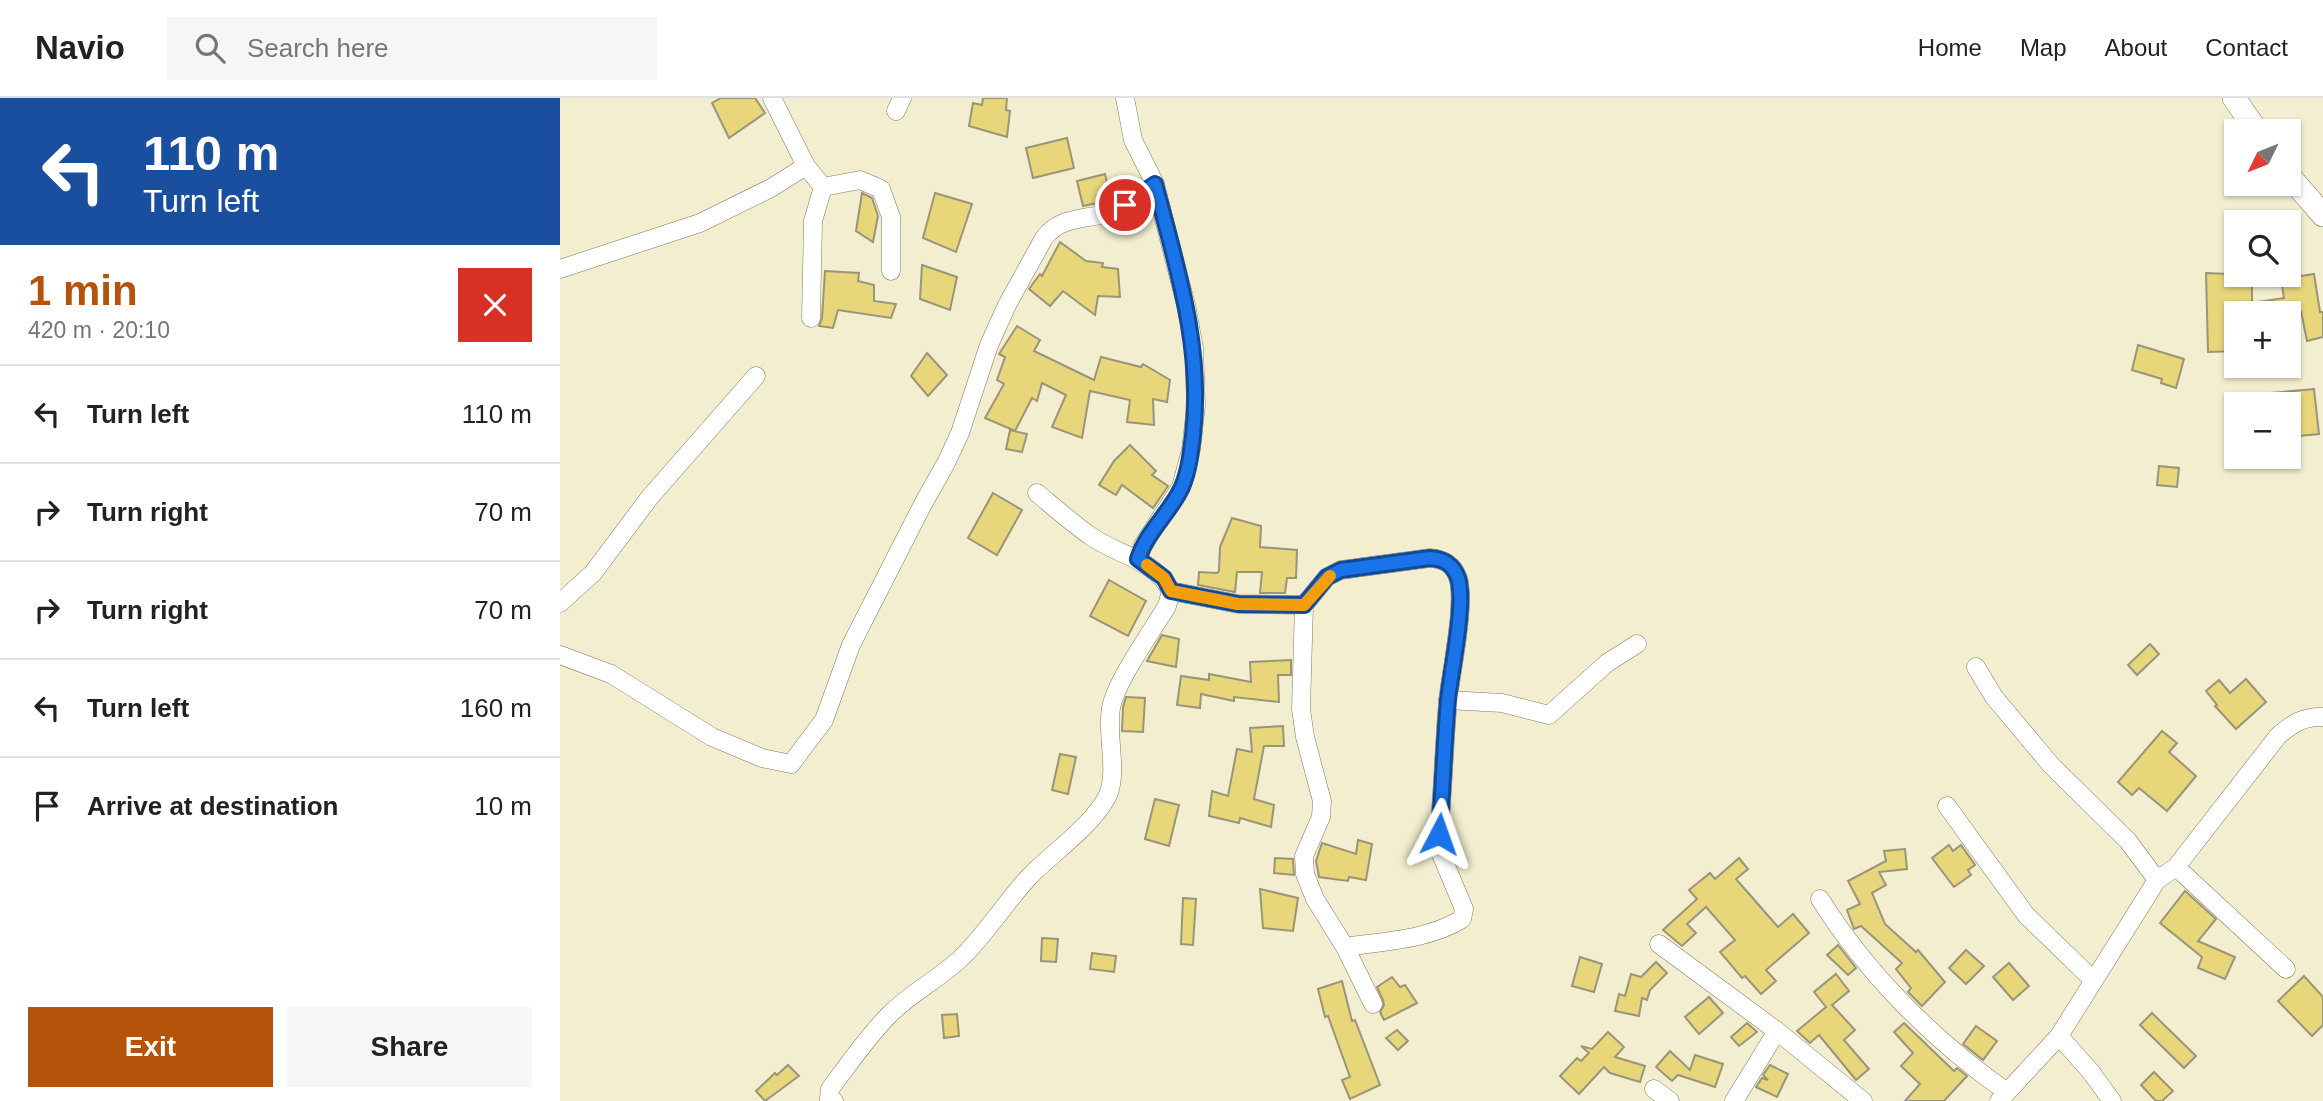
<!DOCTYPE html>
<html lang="en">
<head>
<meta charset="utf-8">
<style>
  body { margin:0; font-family:Helvetica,sans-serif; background:#f6f6f6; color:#222; height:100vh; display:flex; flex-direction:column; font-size:26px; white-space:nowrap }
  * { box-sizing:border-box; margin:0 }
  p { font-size:23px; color:#767676 }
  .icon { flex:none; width:38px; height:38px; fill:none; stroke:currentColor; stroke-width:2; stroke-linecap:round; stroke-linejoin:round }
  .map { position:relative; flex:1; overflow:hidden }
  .details { display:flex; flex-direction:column; background:#fff; width:560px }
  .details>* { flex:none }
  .hud { background:#1a4fa0; color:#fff; overflow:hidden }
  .needle { width:46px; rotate:227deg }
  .buttons { position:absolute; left:1664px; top:21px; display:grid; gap:14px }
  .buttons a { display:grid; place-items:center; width:77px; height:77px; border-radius:0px; background:#fff; box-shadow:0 2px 5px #0004; font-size:35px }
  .pin { position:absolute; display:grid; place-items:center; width:60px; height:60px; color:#fff; margin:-30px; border:4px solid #fff; border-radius:50%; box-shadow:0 2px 7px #0007 }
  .me { position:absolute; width:77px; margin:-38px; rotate:4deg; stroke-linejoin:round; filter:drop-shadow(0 0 5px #0008) }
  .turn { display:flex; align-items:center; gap:24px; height:147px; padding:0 28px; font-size:32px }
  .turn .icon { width:91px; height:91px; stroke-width:2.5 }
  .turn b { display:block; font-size:49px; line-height:60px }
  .round { display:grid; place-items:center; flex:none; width:74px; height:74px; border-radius:0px; background:#f6f6f6 }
  .summary { display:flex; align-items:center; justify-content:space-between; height:119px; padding:0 28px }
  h1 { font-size:42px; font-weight:700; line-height:52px; color:#b45309 }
  .primary-button { display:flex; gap:14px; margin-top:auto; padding:14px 28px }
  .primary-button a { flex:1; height:80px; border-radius:0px; background:#b45309; color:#fff; font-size:28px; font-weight:700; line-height:80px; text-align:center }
  .primary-button a+a { background:#f6f6f6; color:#222 }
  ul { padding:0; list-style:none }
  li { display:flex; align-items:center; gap:21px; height:98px; padding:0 28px; border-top:2px solid #e0e0e0 }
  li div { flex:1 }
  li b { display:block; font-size:26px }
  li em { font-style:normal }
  header { display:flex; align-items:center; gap:42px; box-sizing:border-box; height:98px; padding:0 35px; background:#fff; border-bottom:2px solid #e0e0e0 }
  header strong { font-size:33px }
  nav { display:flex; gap:38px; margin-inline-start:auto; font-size:24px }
  .search { width:490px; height:63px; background:#f6f6f6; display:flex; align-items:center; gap:18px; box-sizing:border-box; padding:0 24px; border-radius:0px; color:#767676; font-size:26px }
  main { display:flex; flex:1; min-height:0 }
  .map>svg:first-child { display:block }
</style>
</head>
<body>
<header>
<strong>Navio</strong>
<div class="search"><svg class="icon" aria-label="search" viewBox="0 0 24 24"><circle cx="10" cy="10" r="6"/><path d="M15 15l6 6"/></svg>Search here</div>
<nav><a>Home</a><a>Map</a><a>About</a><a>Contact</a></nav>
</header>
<main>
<section class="details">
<div class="hud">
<div class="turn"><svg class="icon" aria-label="left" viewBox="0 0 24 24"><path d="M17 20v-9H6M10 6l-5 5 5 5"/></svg><div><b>110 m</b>Turn left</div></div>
</div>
<div class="summary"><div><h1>1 min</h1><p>420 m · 20:10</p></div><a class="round" style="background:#d93025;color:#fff"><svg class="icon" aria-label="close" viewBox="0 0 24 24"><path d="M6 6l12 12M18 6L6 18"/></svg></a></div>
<ul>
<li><svg class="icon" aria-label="left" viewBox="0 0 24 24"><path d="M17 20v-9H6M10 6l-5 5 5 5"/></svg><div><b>Turn left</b></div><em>110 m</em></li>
<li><svg class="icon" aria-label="right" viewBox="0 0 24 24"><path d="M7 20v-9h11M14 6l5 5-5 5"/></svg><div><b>Turn right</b></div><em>70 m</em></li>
<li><svg class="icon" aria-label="right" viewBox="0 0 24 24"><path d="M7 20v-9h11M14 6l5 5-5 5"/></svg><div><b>Turn right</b></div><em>70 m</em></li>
<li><svg class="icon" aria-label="left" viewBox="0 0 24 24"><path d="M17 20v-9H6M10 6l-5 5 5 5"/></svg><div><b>Turn left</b></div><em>160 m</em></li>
<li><svg class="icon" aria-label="arrive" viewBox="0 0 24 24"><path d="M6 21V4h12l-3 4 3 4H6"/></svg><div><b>Arrive at destination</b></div><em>10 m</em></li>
</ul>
<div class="primary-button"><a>Exit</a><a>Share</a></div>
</section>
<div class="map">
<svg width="1763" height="1003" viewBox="0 0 1763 1003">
  <rect width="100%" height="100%" fill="#f3eecf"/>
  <!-- building -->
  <g fill="#e7d67a" stroke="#9a9579" stroke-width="2">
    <polygon points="161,0 195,0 205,15 169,40 152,5"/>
    <polygon points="423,0 447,0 446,12 450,13 447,39 409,28 413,5 422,7"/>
    <polygon points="507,40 514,70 473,80 466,50"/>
    <polygon points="545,76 551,102 523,108 517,83"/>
    <polygon points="302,95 312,100 318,118 313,144 296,133"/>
    <polygon points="375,95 412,106 396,154 363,140"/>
    <polygon points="500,144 526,163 543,165 542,169 558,171 560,199 538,198 535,217 503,193 490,208 469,191 480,176 482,178"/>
    <polygon points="362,167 397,179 390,212 360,201"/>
    <polygon points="265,173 299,175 298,183 314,187 314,203 336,206 331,220 278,212 273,230 259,228 262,220"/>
    <polygon points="1646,175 1692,177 1692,205 1724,200 1721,181 1754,176 1760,214 1763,214 1763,239 1747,243 1741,213 1724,215 1676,215 1676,253 1648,254"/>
    <polygon points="457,228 480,242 474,253 534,282 541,259 581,269 583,266 610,282 607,304 593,301 594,327 567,324 570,302 530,293 522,340 492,329 506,297 482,285 477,303 472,300 455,333 425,320 444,286 437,282 445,259 439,256"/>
    <polygon points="1578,247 1624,261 1616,290 1601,285 1602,281 1572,272"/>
    <polygon points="367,255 387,277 368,298 351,278"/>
    <polygon points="1754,291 1759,336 1729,339 1729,306 1691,306 1690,297"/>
    <polygon points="450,332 467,336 462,354 446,351"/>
    <polygon points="570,347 596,373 592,377 608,388 593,410 562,387 556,397 539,387 554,363"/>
    <polygon points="1599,368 1619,370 1617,389 1597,387"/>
    <polygon points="433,395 462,412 437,457 408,440"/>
    <polygon points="672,420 701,428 700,449 737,452 736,480 727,480 725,495 700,495 702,474 677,474 675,494 638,487 639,474 657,475 659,473 660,449"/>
    <polygon points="549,482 586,503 568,538 530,518"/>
    <polygon points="602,537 619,541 616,569 587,563"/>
    <polygon points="1590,546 1599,556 1577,577 1568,567"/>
    <polygon points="731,562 731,577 718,577 719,604 674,599 674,603 641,596 640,610 617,607 621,578 649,582 649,576 691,584 690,564"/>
    <polygon points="1686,581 1706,604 1676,631 1655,608 1657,607 1646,593 1659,582 1670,595"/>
    <polygon points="566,599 585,600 583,634 562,633 563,609"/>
    <polygon points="723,628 724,648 704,648 694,701 714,707 711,729 680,720 679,725 649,718 652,693 668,698 677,651 692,654 690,630"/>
    <polygon points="1602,633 1617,645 1609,654 1636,678 1607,713 1579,690 1572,697 1558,684"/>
    <polygon points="500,656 516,659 508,696 492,692"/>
    <polygon points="595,701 619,707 609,748 585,741"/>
    <polygon points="798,742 812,746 806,782 789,779 788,783 759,779 756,763 762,745 796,756"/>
    <polygon points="1389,747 1393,753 1401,747 1415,767 1408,772 1411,777 1394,789 1372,760"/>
    <polygon points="1345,751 1347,771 1319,774 1326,787 1312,795 1325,826 1356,854 1358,852 1385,884 1362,908 1348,894 1351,890 1336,871 1342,865 1301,828 1294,831 1287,812 1300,806 1288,783 1326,763 1324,753"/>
    <polygon points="715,760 733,761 734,777 714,775"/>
    <polygon points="1179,760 1188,771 1176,781 1218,829 1233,816 1249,835 1206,872 1216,883 1201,896 1185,878 1182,880 1160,854 1175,842 1146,809 1127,826 1136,835 1122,848 1103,832 1137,801 1129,792 1150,775 1155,781"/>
    <polygon points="700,791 738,800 733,833 703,830"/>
    <polygon points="1625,793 1656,821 1638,843 1675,859 1665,881 1638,870 1642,859 1600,825"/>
    <polygon points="623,800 636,801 633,847 621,846"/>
    <polygon points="482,840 498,841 496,864 481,863"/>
    <polygon points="1278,847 1296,870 1288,877 1267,857"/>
    <polygon points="1406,852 1424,868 1406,886 1389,870"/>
    <polygon points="532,855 556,858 554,874 530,871"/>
    <polygon points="1020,859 1042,866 1034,894 1012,888"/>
    <polygon points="1096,864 1107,875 1090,892 1087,902 1082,900 1079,918 1055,913 1059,896 1065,898 1071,876 1081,879"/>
    <polygon points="1449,865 1469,888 1453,902 1433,879"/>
    <polygon points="1276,876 1289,893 1272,907 1295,932 1284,942 1309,971 1296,982 1259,937 1250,945 1237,933 1266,909 1254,894"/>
    <polygon points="1744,878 1763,899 1763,927 1752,938 1718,903"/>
    <polygon points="832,879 840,889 845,887 857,905 824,922 820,914 824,907 823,902 817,889"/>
    <polygon points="782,883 792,923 795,922 820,987 790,1001 782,982 790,979 768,918 765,919 758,891"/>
    <polygon points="1149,899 1163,915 1139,936 1125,919"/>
    <polygon points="1592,915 1636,958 1624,970 1580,927"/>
    <polygon points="397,916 399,938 384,940 382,917"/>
    <polygon points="1187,925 1197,934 1179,948 1171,939"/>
    <polygon points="1344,925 1394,973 1397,970 1407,978 1384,1003 1345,1003 1360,986 1341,968 1353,955 1334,934"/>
    <polygon points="1416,928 1437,943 1423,962 1403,946"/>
    <polygon points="837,932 848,943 838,952 826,940"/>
    <polygon points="1048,934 1064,949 1055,959 1085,968 1080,984 1050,975 1044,969 1019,996 1000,978 1017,960 1021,963 1029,955 1021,948 1032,951"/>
    <polygon points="1110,953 1130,972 1135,957 1163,966 1155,989 1118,977 1112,983 1096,969"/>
    <polygon points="228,967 239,978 205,1003 196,993 215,975 217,977"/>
    <polygon points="1210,967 1228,976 1217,999 1196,989 1202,980 1208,982 1203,977"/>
    <polygon points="1594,974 1613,993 1602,1003 1596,1003 1581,987"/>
  </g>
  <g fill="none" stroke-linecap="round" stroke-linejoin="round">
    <!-- minor casing -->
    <g stroke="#7e7a5e" stroke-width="19">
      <g id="minor">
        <polyline points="565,0 573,42 595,86 626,207 634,250 636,307 631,352 621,389 583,447 578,461"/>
        <polyline points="336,13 342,0"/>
        <polyline points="246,68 263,89 253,123 251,220"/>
        <polyline points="263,89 300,82 321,91 331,119 331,173"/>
        <polyline points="0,171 140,125 211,90 246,68 212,0"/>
        <polyline points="611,493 678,506 744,507"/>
        <polyline points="0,505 33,475 90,399 196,278"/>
        <path d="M0 557 51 576 152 639 202 660 231 666 264 622 291 547 363 406 386 365 400 335 429 247 447 207 484 140C501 118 524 122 548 115 565 110 580 96 595 86"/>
        <polyline points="1416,569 1434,599 1491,667 1568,743 1597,782"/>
        <polyline points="888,602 942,605 989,617 1047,565 1077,546"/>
        <polyline points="1387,708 1466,817 1533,882"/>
        <polyline points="1616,769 1726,871"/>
        <path d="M1260 801C1307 876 1374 943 1447 994"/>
        <polyline points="1099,846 1217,933 1303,1003"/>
        <path d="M785 849C825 843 867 842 902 821L904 811 881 756 879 736C883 692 884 647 888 602 891 574 906 504 898 480 893 466 884 461 870 460L781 472 767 479 744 507 741 611 745 639 762 703 761 719 744 758 745 776 755 801 785 849 813 906"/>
        <polyline points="1499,938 1531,974 1552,1003"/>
        <polyline points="1094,991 1110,1003"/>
        <path d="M274 1003 269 1001 270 991C289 966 307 939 330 916 351 895 379 881 401 860 426 836 445 805 469 779 492 755 531 729 547 699 559 676 546 637 551 610 556 583 592 533 607 508L611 493C595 462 560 458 532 439 513 426 495 410 477 395"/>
        <polyline points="1174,1003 1217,933"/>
        <path d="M1439 1003 1499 938 1597 782 1616 769 1718 638C1732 626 1743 618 1763 619"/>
      </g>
    </g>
    <!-- tertiary casing -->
    <g stroke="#7e7a5e" stroke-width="24">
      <g id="tertiary">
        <polyline points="1674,0 1697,33"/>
        <polyline points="1729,78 1763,117"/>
      </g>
    </g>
    <!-- minor -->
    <use href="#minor" stroke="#fff" stroke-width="18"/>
    <!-- tertiary -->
    <use href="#tertiary" stroke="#fff" stroke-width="23"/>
  </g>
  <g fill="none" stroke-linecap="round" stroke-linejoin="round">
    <!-- route casing -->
    <g stroke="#114b97" stroke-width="18">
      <path id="route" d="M565 107 595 86C617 170 643 250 633 337 631 354 629 372 622 389 610 415 587 433 578 461L604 480 611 493 678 506 744 507 767 479 781 472 870 460C884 461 893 466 898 480 906 505 891 573 888 602 884 647 883 692 879 736"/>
    </g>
    <!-- route -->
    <use href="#route" stroke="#1a73e8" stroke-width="12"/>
    <!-- slow -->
    <polyline stroke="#f59e0b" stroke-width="12" points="587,467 604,480 611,493 678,506 744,507 770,478"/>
  </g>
</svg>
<div class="buttons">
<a><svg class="needle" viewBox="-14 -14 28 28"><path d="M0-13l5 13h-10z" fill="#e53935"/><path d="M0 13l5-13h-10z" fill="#767676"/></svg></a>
<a><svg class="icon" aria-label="search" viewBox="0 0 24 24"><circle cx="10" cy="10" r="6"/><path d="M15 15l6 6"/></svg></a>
<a>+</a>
<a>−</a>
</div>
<div class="pin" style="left:565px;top:107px;background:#d93025"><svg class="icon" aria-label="arrive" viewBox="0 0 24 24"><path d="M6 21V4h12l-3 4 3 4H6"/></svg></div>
<svg class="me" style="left:879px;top:736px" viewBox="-20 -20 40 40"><path d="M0-17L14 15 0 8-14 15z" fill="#1a73e8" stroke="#fff" stroke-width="4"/></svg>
</div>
</main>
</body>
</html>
